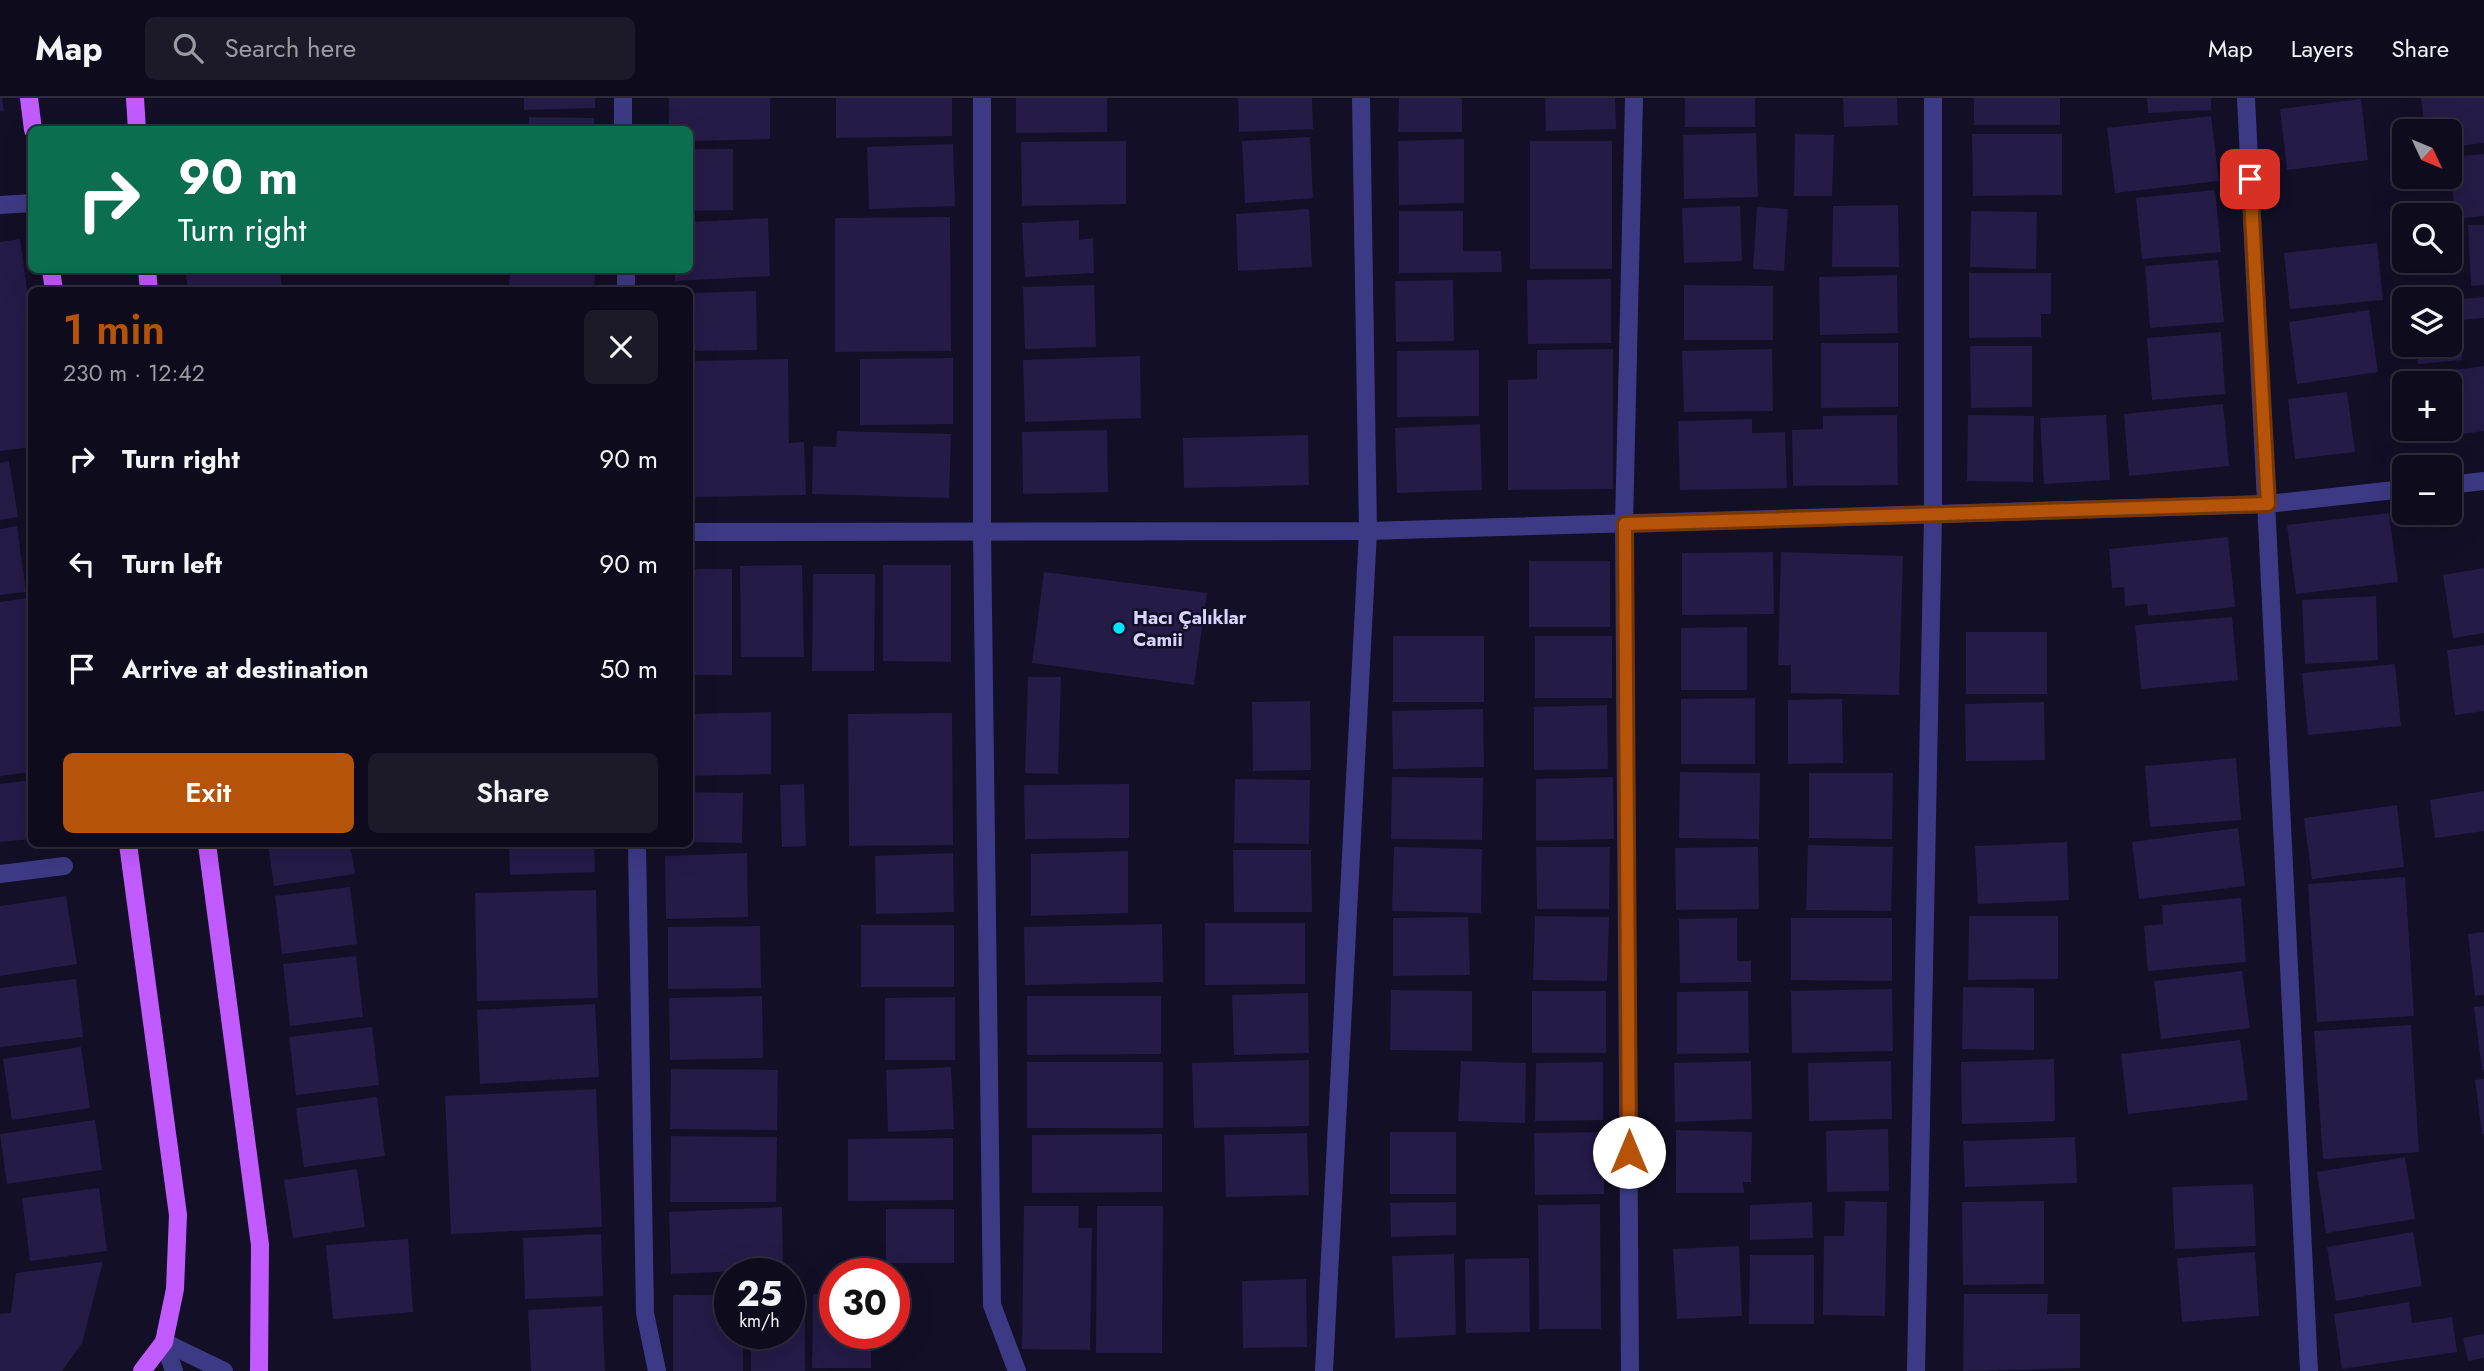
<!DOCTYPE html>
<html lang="en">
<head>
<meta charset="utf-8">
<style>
  body { margin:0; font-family:Jost,sans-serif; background:#1c1929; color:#f1f3f6; height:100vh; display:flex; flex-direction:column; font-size:26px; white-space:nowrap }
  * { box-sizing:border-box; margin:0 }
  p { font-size:23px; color:#9b9ba3 }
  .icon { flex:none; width:38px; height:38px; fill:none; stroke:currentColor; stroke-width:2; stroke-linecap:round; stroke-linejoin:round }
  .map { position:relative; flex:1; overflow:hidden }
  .side { position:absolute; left:28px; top:189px; width:665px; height:560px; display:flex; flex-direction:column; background:#0e0b1c; border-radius:10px; box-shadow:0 7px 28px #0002,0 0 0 2px #2e2b3b }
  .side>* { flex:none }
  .guide { position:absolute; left:28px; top:28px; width:665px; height:147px; border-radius:10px; box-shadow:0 7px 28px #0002,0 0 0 2px #2e2b3b; background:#0b6e4f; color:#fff; overflow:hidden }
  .needle { width:46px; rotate:134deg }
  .buttons { position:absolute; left:2392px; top:21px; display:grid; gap:14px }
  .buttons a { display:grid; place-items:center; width:70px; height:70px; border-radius:10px; background:#0e0b1c; box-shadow:0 7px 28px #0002,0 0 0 2px #2e2b3b; font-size:35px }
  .speed { position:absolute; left:714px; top:1160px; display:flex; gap:14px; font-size:35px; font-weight:700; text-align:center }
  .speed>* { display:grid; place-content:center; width:91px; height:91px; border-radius:50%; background:#0e0b1c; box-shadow:0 7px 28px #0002,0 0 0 2px #2e2b3b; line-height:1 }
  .speed small { font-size:18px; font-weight:400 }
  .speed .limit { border:10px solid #d22; background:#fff; color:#111 }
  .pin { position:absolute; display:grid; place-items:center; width:60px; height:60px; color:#fff; margin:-30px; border-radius:14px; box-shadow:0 4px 10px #0006 }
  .me { position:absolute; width:77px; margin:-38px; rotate:0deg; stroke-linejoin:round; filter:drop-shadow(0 0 5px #0008) }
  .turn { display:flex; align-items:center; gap:24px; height:147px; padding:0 35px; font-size:32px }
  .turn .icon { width:91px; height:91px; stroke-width:2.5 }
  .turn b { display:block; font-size:49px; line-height:60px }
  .round { display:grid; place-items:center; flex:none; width:74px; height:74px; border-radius:10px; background:#1c1929 }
  .summary { display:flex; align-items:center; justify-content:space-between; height:119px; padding:0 35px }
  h1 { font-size:42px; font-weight:600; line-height:52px; color:#b45309 }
  .button { display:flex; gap:14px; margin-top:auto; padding:14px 35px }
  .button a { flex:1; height:80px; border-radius:10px; background:#b45309; color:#fff; font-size:28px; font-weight:600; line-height:80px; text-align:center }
  .button a+a { background:#1c1929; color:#f1f3f6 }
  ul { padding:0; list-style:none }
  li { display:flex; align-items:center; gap:21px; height:105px; padding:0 35px }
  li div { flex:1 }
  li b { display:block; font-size:26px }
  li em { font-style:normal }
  header { display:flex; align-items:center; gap:42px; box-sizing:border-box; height:98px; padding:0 35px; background:#0e0b1c; border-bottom:2px solid #2e2b3b }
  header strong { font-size:33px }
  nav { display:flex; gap:38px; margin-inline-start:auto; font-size:24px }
  .search { width:490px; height:63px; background:#1c1929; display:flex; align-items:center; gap:18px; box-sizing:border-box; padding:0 24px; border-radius:10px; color:#9b9ba3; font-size:26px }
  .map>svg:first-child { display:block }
</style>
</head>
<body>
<header>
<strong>Map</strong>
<div class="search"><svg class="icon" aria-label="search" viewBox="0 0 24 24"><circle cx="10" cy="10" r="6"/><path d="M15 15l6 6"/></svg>Search here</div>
<nav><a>Map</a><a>Layers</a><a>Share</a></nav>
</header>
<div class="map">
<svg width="2484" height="1273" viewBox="0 0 2484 1273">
  <rect width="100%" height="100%" fill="#130f26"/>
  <!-- building -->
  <g fill="#241b47">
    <polygon points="0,0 2,0 4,13 0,14"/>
    <polygon points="524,0 595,0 595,10 524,12"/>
    <polygon points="669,0 770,0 770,41 690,43 690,32 669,32"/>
    <polygon points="836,0 952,0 952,38 836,40"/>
    <polygon points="1016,0 1107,0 1107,34 1016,35"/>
    <polygon points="1238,0 1312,0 1313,31 1239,34"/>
    <polygon points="1399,0 1462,0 1462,34 1398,34"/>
    <polygon points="1545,0 1615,0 1616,31 1546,33"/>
    <rect x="1685" y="0" width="70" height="29"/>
    <polygon points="1843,0 1897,0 1898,27 1844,29"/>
    <rect x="1974" y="0" width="86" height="27"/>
    <polygon points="2147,0 2211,0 2211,12 2148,15"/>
    <polygon points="2421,0 2484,0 2484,45 2450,49 2450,33 2425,33"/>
    <polygon points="2361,1 2368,62 2287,72 2280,11"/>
    <polygon points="2211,18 2219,83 2115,95 2107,30"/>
    <polygon points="529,19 594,20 594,32 528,32"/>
    <polygon points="267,28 267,32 250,32 250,30"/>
    <polygon points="1756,35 1758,99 1684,101 1683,37"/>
    <polygon points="1795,36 1834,37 1832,98 1794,98"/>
    <polygon points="1972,36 2062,36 2062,97 1973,98"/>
    <polygon points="1310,39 1313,100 1245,105 1242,43"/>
    <polygon points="1464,41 1464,105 1399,107 1398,43"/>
    <polygon points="1126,43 1126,106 1022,108 1021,44"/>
    <rect x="1530" y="43" width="82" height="128"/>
    <polygon points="953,46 955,108 869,111 867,49"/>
    <polygon points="690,51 733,51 733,112 690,113"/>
    <polygon points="2484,56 2484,118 2455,121 2450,59"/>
    <polygon points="2215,92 2221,154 2142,161 2136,100"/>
    <polygon points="1898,107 1899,169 1832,169 1833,108"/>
    <polygon points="1740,108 1742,163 1684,165 1682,110"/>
    <polygon points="1757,109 1788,111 1784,173 1753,171"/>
    <polygon points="1309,111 1312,169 1238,173 1236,116"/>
    <polygon points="1399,113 1463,113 1463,153 1501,153 1502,174 1399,175"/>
    <polygon points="1971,113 2037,114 2036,171 1970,169"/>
    <polygon points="950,119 951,253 835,254 835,120"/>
    <polygon points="768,120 770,178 675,183 675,172 690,172 690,124"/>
    <polygon points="1079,122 1079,142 1093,140 1094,175 1025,179 1022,125"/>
    <polygon points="2468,127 2484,127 2484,187 2471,188"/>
    <polygon points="20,141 32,227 32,349 0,353 0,144"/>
    <polygon points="2377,145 2383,202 2290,211 2284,155"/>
    <polygon points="2218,162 2224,224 2150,230 2145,168"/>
    <polygon points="229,172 280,172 282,192 188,192 186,177"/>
    <polygon points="510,172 595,172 594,192 509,192"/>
    <polygon points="1969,175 2051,175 2051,216 2041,216 2041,239 1969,240"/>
    <polygon points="1897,177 1898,235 1820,237 1819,179"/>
    <polygon points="1611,181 1611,245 1528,246 1527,182"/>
    <polygon points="1453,182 1454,243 1396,244 1395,183"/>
    <polygon points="1094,187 1096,249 1025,251 1023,189"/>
    <polygon points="1684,187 1773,188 1773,242 1684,242"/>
    <polygon points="756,193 757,252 690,253 690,195"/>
    <polygon points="2484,199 2484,220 2459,222 2462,262 2418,266 2416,247 2450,247 2450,202"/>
    <polygon points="2369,212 2378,274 2297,286 2289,224"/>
    <polygon points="2221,234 2225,296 2152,302 2147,240"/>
    <polygon points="1821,245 1898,245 1898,309 1821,310"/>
    <polygon points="1970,248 2032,248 2032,309 1971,310"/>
    <polygon points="1613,251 1613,391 1508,392 1508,282 1537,281 1537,252"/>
    <polygon points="1772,251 1773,313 1684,314 1682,253"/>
    <polygon points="1479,252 1479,318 1397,319 1397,253"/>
    <polygon points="1140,258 1141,320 1025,324 1023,262"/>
    <polygon points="953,260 953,326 860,327 860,261"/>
    <polygon points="788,261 789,345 804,344 806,397 690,399 690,263"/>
    <polygon points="2484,268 2484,333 2455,337 2446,273"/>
    <polygon points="2347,294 2355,354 2295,361 2288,301"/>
    <polygon points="2223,306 2229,368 2129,378 2124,316"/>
    <polygon points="1897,317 1898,387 1793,388 1792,332 1823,331 1823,318"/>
    <polygon points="1968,317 2034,318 2033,384 1967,383"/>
    <polygon points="2106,317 2110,382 2044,386 2040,320"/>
    <polygon points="1752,321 1752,335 1785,334 1787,390 1680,392 1678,323"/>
    <polygon points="1480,326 1482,392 1397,395 1395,330"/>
    <polygon points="1107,332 1108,394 1023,396 1022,334"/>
    <polygon points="837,333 951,336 949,400 812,396 813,348 836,349"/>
    <polygon points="1308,337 1309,387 1184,390 1183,340"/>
    <polygon points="9,363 18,419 0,422 0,365"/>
    <polygon points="2389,415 2398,484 2296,496 2287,427"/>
    <polygon points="17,428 26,494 0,497 0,431"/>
    <polygon points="2228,439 2235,509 2148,518 2147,506 2125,508 2124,489 2112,490 2109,451"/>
    <polygon points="1773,454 1774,516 1682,517 1682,455"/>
    <polygon points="1781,454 1903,458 1899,597 1791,595 1791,567 1778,567"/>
    <rect x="1529" y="463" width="81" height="66"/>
    <polygon points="802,467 804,559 741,559 740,468"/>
    <polygon points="883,467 951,467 951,564 883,563"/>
    <polygon points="2484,470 2484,535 2453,540 2443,477"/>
    <polygon points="690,471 732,471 732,577 691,577"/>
    <polygon points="1044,474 1207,495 1194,587 1032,565"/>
    <polygon points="813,476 875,476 874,573 812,573"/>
    <polygon points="2376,498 2378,562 2305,566 2302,502"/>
    <polygon points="27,500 32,530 32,674 0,678 0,504"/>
    <polygon points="2232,519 2238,582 2141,591 2135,527"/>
    <polygon points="1747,529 1747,592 1681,592 1681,530"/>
    <rect x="1966" y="534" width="81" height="62"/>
    <rect x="1393" y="538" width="91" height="66"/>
    <rect x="1535" y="538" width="77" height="62"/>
    <polygon points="2484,547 2484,613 2455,617 2447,552"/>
    <polygon points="2395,566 2401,628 2308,637 2302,575"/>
    <polygon points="1028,579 1061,579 1058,676 1025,675"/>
    <polygon points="1755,600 1755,666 1681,666 1681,601"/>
    <polygon points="1842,601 1843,665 1788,666 1788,602"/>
    <polygon points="1310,603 1311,672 1253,673 1252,604"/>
    <polygon points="2044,604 2045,662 1966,663 1965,606"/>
    <polygon points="1607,607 1608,671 1534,672 1534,609"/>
    <polygon points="1483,611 1484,669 1393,671 1392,613"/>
    <polygon points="771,614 771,676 690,678 690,616"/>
    <polygon points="952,615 953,747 849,748 848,616"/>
    <polygon points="2236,660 2241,722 2150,729 2145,668"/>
    <polygon points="1680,674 1760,675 1759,741 1679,740"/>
    <polygon points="1809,675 1893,675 1892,741 1809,740"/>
    <polygon points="1392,679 1483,680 1482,742 1391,741"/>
    <polygon points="1613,679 1614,741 1536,743 1536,681"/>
    <polygon points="1235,681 1310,682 1309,746 1234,745"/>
    <polygon points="32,682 32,741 0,744 0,686"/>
    <polygon points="804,686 806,748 782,749 780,687"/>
    <polygon points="1129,686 1129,740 1025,741 1024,687"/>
    <polygon points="2484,693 2484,733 2435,740 2430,702"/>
    <polygon points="690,694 743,695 742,745 690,744"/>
    <polygon points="2397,707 2404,769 2312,781 2304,720"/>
    <polygon points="2238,730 2245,788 2139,801 2132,744"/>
    <polygon points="2067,744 2069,802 1978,806 1975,748"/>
    <polygon points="268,746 350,746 355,776 274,788"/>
    <polygon points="509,746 594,746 595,774 510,777"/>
    <polygon points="1808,747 1893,749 1891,813 1806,812"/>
    <polygon points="1394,749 1482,751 1481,815 1392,813"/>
    <polygon points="1536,749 1610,749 1609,811 1537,811"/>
    <polygon points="1758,749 1759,811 1676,812 1675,750"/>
    <polygon points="1233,752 1311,752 1312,814 1234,814"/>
    <polygon points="1128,753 1128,815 1031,818 1031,756"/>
    <polygon points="747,755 748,819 666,821 665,758"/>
    <polygon points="953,755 954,814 876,816 875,758"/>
    <polygon points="2405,779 2414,918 2317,924 2308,786"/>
    <polygon points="350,789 357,846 282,856 275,798"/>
    <polygon points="596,792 598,900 477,903 475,795"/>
    <polygon points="66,798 77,866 0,878 0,808"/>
    <polygon points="2241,800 2246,864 2148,873 2144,828 2163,826 2162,807"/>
    <polygon points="1535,818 1609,819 1607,883 1533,882"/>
    <polygon points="1969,818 2058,818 2058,881 1968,882"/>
    <polygon points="1468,819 1470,877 1393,878 1393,820"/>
    <polygon points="1737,820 1737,863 1751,863 1751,884 1680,885 1679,821"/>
    <polygon points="1791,820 1892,820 1892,883 1791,882"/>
    <polygon points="1205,825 1305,825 1305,886 1205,887"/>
    <polygon points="1162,826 1163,884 1025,887 1024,829"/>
    <rect x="861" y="827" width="93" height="62"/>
    <polygon points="760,828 761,890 668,891 668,829"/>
    <polygon points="2484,834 2484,897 2475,898 2468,836"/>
    <polygon points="356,858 363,919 290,928 283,866"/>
    <polygon points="2242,873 2250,930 2161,941 2154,883"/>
    <polygon points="76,881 83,939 0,949 0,890"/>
    <polygon points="1963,889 2034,890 2034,952 1962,951"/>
    <polygon points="1892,891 1893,953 1792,955 1791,893"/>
    <polygon points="1391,892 1472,893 1472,953 1390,952"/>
    <rect x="1532" y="893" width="74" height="62"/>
    <polygon points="1748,893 1749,955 1677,956 1677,894"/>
    <polygon points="1308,895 1309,955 1234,957 1232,897"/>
    <polygon points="762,898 763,960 670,962 669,900"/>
    <polygon points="1027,898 1161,898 1161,956 1027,957"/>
    <polygon points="955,899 955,962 885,962 885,900"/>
    <polygon points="595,906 599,979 480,986 477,912"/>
    <polygon points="2484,908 2484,972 2482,972 2474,909"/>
    <polygon points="2411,927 2419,1054 2323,1061 2314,933"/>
    <polygon points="372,929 379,987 296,997 289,939"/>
    <polygon points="2240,942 2248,1002 2128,1016 2121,956"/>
    <polygon points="81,949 90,1010 12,1022 3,961"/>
    <polygon points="2054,961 2055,1023 1962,1026 1961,964"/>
    <polygon points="1309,962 1309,1028 1194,1030 1192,965"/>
    <polygon points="1461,963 1526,965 1525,1025 1458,1023"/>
    <polygon points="1751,963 1752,1021 1675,1024 1674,965"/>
    <polygon points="1891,963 1892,1021 1809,1023 1808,965"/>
    <rect x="1027" y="964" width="136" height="66"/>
    <polygon points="1603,964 1603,1022 1535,1023 1536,965"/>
    <polygon points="951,969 954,1031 888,1034 886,972"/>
    <polygon points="671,971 778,972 777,1032 670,1031"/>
    <polygon points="2484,981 2484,1036 2482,1036 2475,982"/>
    <polygon points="596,991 602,1129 451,1136 445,998"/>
    <polygon points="377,999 385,1058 304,1069 296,1010"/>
    <polygon points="95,1022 102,1072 7,1086 0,1036"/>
    <polygon points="1888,1031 1889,1093 1827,1094 1826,1033"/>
    <polygon points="1676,1032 1752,1034 1751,1084 1743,1084 1744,1095 1676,1095"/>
    <rect x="1390" y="1034" width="66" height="62"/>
    <polygon points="1604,1034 1604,1096 1535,1097 1534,1035"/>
    <polygon points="1307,1035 1309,1097 1226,1099 1224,1037"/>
    <polygon points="1162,1036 1162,1094 1032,1095 1032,1037"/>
    <polygon points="671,1038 777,1039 776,1104 670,1104"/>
    <polygon points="2075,1039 2077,1085 1965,1089 1963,1043"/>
    <polygon points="953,1040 953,1102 848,1103 848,1041"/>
    <polygon points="2405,1059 2415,1121 2326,1135 2317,1074"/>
    <polygon points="357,1071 365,1129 293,1140 284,1082"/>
    <polygon points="2253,1086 2256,1148 2175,1151 2172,1089"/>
    <polygon points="99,1090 107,1153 30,1163 22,1100"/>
    <polygon points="1845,1103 1887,1104 1885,1218 1823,1217 1824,1138 1844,1138"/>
    <polygon points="2044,1103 2044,1186 1963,1187 1962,1104"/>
    <polygon points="1456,1104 1456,1137 1391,1139 1390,1105"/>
    <polygon points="1812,1104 1813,1140 1750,1142 1750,1107"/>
    <polygon points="1600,1106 1601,1231 1539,1231 1538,1107"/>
    <polygon points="1024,1108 1079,1108 1078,1130 1092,1130 1090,1252 1022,1251"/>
    <polygon points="1097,1108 1163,1108 1162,1255 1096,1255"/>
    <polygon points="782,1109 783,1171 671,1176 669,1114"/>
    <rect x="886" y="1111" width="68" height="54"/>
    <polygon points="2413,1134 2422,1188 2336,1203 2327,1149"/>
    <polygon points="601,1136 603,1198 525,1201 523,1140"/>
    <polygon points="408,1141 413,1214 333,1221 326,1147"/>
    <polygon points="1739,1148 1742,1218 1677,1221 1673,1151"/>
    <polygon points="2255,1154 2259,1218 2182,1224 2177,1160"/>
    <polygon points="1454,1156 1456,1237 1395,1240 1392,1158"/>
    <polygon points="1750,1157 1814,1157 1814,1226 1749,1226"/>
    <polygon points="1529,1160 1530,1234 1466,1235 1465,1161"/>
    <polygon points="103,1164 82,1245 62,1273 0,1273 0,1216 11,1215 16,1175"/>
    <polygon points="1306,1181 1307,1249 1243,1250 1242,1183"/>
    <polygon points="813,1196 835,1196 835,1236 871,1236 871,1270 812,1270"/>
    <polygon points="1964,1196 2048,1196 2047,1216 2080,1216 2080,1270 1963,1273"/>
    <polygon points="673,1197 730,1197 730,1236 743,1236 743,1273 673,1273"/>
    <polygon points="789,1199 805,1199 805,1273 751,1273 751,1236 789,1236"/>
    <polygon points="2409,1204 2412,1225 2452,1219 2457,1254 2342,1271 2334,1216"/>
    <polygon points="602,1208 605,1273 531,1273 528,1212"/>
    <polygon points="2484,1236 2484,1260 2468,1263 2463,1240"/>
  </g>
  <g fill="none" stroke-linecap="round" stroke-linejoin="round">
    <!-- minor -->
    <g stroke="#3d3a85" stroke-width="18">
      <polyline points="623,0 623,32"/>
      <polyline points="982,0 982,433 992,1207 1017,1273"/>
      <polyline points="2246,0 2309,1273"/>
      <polyline points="0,107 32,105"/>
      <polyline points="626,172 626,192"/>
      <polyline points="2450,387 2484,383"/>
      <polyline points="690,434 1368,433 2268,406 2404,391"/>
      <polyline points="637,746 645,1215 657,1273"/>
      <polyline points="0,776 64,768"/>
      <polyline points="164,1244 224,1273"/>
      <polyline points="164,1244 174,1273"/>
      <polyline points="1324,1273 1368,433 1361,0"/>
      <polyline points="1630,1273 1624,426 1634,0"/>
      <polyline points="1916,1273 1933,418 1933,0"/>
    </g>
    <!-- major -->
    <g stroke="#c25bff" stroke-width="18">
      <polyline points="29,0 33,32"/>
      <polyline points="135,0 137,32"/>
      <polyline points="51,172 54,192"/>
      <polyline points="147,172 149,192"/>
      <polyline points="128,746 178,1117 175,1191 164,1244 142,1273"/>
      <polyline points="207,746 260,1147 259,1273"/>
    </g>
  </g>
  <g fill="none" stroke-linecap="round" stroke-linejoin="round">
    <!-- route casing -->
    <g stroke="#753606" stroke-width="18">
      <polyline id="route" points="1629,1054 1625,426 2268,406 2250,81"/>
    </g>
    <!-- route -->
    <use href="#route" stroke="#b45309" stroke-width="12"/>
  </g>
  <!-- markers -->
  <circle fill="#00e5ff" stroke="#130f26" stroke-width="2.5" cx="1119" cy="530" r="7"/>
  <g text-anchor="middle" stroke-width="5" stroke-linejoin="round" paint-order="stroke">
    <!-- poi labels -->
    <g font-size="19" font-weight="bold" fill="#d9d4ff" stroke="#130f26" text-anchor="start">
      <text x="1133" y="526">Hacı Çalıklar<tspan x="1133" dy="22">Camii</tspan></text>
    </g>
  </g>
</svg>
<div class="buttons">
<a><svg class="needle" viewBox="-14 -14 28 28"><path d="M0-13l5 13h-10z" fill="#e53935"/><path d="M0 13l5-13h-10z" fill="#9b9ba3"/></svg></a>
<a><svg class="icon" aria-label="search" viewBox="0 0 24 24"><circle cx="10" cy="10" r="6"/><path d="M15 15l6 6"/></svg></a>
<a><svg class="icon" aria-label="layers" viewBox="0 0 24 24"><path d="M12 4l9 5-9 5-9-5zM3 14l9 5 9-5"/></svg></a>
<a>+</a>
<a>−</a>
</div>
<div class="speed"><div>25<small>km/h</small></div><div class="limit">30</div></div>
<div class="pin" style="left:2250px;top:81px;background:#d93025"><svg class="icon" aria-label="arrive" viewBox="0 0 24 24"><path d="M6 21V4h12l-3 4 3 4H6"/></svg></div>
<svg class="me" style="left:1629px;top:1054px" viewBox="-20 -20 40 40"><circle r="19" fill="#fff"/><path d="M0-13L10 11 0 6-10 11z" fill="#b45309"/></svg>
<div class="guide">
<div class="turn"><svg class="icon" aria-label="right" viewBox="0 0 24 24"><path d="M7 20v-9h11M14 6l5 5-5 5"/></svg><div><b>90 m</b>Turn right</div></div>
</div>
<section class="side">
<div class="summary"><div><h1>1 min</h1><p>230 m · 12:42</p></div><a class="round"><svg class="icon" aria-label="close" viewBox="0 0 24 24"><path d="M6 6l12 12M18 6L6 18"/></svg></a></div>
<ul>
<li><svg class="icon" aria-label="right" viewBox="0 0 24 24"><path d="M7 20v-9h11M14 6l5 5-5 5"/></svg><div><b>Turn right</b></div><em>90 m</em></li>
<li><svg class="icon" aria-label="left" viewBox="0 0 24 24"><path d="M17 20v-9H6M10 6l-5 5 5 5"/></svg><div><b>Turn left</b></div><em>90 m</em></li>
<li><svg class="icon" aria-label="arrive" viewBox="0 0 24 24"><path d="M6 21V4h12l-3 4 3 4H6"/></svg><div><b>Arrive at destination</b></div><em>50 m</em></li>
</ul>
<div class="button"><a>Exit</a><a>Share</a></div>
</section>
</div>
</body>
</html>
